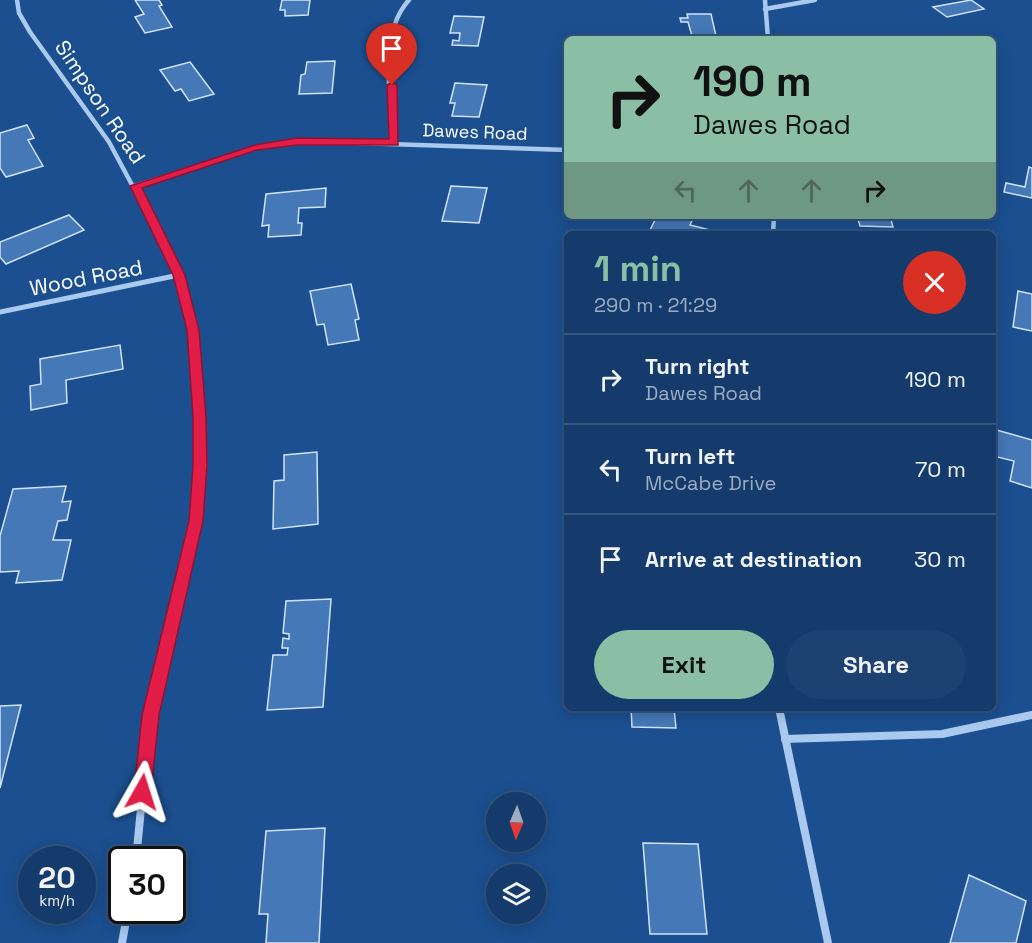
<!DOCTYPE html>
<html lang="en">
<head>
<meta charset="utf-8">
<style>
  body { margin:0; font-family:"Space Grotesk",sans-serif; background:#1d4271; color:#f1f3f6; height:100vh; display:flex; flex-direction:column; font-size:22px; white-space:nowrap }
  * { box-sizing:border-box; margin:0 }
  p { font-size:20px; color:#9dadc1 }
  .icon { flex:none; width:33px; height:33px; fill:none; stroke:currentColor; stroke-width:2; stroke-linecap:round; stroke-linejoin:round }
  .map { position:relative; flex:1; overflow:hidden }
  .panel { position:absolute; left:564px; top:231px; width:432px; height:480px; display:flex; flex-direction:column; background:#143b6b; border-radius:9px; box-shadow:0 3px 15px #0003,0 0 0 2px #33557e }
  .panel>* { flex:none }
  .hud { position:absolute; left:564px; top:36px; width:432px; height:183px; border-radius:9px; box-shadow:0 3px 15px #0003,0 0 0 2px #33557e; background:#8abfa5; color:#111; overflow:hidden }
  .needle { width:39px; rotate:182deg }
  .controls { position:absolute; left:486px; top:792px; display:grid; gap:12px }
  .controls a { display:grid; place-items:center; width:60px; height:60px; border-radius:50%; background:#143b6b; box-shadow:0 3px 15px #0003,0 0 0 2px #33557e; font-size:30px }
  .speed { position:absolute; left:18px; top:846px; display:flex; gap:12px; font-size:30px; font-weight:700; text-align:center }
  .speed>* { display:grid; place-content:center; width:78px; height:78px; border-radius:50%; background:#143b6b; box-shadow:0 3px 15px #0003,0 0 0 2px #33557e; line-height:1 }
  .speed small { font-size:15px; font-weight:400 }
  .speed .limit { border:3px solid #111; border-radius:9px; background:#fff; color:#111 }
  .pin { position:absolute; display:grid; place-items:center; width:51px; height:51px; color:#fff; margin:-62px -26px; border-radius:50% 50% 50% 0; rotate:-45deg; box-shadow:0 0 6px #0007 }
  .pin .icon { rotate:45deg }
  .me { position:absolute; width:66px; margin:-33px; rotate:6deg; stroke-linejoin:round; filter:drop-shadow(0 0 4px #0008) }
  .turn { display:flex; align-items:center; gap:21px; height:126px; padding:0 30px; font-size:27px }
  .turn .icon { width:78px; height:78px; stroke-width:2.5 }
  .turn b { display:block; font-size:42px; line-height:51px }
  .lanes { display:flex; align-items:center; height:57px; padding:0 30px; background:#0003; justify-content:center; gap:30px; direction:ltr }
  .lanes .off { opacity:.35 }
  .round { display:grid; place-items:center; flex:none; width:63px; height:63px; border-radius:32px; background:#1d4271 }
  .head { display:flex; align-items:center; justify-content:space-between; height:102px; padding:0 30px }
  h1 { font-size:36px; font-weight:800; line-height:45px; color:#8abfa5 }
  .primary-button { display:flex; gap:12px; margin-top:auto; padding:12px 30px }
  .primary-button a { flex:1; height:69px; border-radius:36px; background:#8abfa5; color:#111; font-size:24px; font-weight:800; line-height:69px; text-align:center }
  .primary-button a+a { background:#1d4271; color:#f1f3f6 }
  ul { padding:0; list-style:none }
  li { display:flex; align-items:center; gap:18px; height:90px; padding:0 30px; border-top:2px solid #33557e }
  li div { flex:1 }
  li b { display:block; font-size:22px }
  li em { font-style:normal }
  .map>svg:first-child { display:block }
</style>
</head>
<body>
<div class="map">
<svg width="1032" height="943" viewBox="0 0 1032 943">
  <rect width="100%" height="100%" fill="#1b4f8f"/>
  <!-- building -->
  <g fill="#4478b7" stroke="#cfe3fa" stroke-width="1.5">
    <polygon points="135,0 159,0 162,5 159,6 172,27 145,33 135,17 144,14"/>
    <polygon points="282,0 310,0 308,15 285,16 285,10 280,10"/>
    <polygon points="971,0 984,9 947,17 933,7"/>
    <polygon points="687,14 711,14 716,36 692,36 688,22 681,22 680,18 688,18"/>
    <polygon points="454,16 484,17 478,46 452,45 453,40 459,41 460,33 450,33"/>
    <polygon points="335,61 332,93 299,94 301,75 305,74 307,62"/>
    <polygon points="190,62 214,94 189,101 181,89 175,91 160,70"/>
    <polygon points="455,83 487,85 479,117 452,116 455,103 450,103"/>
    <polygon points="27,125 34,138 28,140 43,166 6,177 0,168 0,133"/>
    <polygon points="1029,167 1032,168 1032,198 1004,192 1006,183 1025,187"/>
    <polygon points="451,186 487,188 479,223 442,221"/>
    <polygon points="326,188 325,207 299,208 298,223 302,223 301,235 268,237 269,225 262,226 266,194"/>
    <polygon points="69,215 84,230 6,264 0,257 0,242"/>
    <polygon points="647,216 694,216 690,225 710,230 708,234 648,234 655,220"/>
    <polygon points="857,216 890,216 893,227 860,226"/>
    <polygon points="351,284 359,319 355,320 359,340 328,345 324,324 317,325 310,291"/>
    <polygon points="1018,291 1032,294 1032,331 1013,327"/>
    <polygon points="120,345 123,369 66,380 67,403 31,410 30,386 41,384 40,359"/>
    <polygon points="993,429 1032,440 1032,488 1010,481 1014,461 993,456"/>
    <polygon points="317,452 318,524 273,529 274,481 284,480 284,455"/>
    <polygon points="66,486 62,502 71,501 67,520 58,521 53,540 71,540 62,580 16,583 19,571 0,572 0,536 13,489"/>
    <polygon points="331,599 323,707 267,710 273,655 287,655 288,648 282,648 283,638 289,639 289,634 283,633 286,601"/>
    <polygon points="21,705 0,788 0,706"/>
    <polygon points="631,708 674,708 676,728 632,727"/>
    <polygon points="325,828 319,943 266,943 268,914 259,914 266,831"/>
    <polygon points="643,843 698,844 707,934 650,934"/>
    <polygon points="969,875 1026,901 1016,943 950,943"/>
  </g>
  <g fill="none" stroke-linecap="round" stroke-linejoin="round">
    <!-- minor-far2 -->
    <g stroke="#a9c9ee" stroke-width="4.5">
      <polyline points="17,0 19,13 30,32 109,142 161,239"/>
      <polyline points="765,0 768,39"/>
      <polyline points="765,9 815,0"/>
      <path d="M394 142C391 99 377 35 409 0"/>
      <polyline points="135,186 255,148 297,141 567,150"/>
      <polyline points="773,234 774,216"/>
    </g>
    <!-- minor-far1 -->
    <g stroke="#a9c9ee" stroke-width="5">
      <path d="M161 238C167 250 174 262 179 275 205 344 207 476 190 547"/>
      <polyline points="0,312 179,275"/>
    </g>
    <!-- minor -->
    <g stroke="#a9c9ee" stroke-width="8">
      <polyline points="779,708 828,943"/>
      <polyline points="785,739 942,734 1032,715"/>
      <polyline points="136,860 150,715 190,546"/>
      <polyline points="122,943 128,910"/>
    </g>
  </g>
  <!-- route -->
  <polygon fill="#e11d48" stroke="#92132f" stroke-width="1.5" points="392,82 397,85 398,145 297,145 257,150 142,188 185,275 199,330 206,417 207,466 203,521 159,715 151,792 148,798 142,800 136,798 134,792 142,715 189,521 193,466 193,417 187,330 173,275 130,186 255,145 297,138 389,139 387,85"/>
  <g text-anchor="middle" stroke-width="4.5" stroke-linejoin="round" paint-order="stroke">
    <!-- far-street labels -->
    <g font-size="18" fill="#fff" stroke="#1b4f8f">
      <text transform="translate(475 132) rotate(2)" y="6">Dawes Road</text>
    </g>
    <!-- street labels -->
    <g font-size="21" fill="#fff" stroke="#1b4f8f">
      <text transform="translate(100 102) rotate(56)" y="7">Simpson Road</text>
      <text transform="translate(86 278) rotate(-11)" y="7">Wood Road</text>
    </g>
  </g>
</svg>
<div class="controls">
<a><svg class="needle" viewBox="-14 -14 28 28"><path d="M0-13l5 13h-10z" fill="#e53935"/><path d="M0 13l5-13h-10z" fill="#9dadc1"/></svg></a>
<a><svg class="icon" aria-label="layers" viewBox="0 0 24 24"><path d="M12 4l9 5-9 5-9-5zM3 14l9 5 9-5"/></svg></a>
</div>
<div class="speed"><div>20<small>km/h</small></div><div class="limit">30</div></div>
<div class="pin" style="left:392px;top:85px;background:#d93025"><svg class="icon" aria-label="arrive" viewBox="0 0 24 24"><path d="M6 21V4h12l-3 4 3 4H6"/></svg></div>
<svg class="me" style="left:142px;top:792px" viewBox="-20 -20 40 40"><path d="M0-17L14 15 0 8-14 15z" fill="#e11d48" stroke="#fff" stroke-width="4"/></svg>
<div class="hud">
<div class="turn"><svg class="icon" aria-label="right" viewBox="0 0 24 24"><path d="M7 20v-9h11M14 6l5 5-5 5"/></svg><div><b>190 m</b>Dawes Road</div></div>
<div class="lanes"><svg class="icon off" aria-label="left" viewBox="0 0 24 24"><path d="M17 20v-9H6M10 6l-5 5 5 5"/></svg><svg class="icon off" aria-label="ahead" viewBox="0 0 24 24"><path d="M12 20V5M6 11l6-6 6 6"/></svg><svg class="icon off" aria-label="ahead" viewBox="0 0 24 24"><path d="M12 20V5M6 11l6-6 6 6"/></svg><svg class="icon" aria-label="right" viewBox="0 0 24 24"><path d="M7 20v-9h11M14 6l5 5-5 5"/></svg></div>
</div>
<section class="panel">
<div class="head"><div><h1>1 min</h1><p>290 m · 21:29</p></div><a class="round" style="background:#d93025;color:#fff"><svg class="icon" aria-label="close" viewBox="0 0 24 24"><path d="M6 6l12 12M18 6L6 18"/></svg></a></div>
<ul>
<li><svg class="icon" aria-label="right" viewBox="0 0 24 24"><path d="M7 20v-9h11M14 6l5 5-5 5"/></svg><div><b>Turn right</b><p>Dawes Road</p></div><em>190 m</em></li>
<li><svg class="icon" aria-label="left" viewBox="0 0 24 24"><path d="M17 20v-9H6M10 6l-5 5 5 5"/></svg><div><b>Turn left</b><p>McCabe Drive</p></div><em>70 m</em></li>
<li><svg class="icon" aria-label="arrive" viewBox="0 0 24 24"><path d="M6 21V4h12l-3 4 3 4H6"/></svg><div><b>Arrive at destination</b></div><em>30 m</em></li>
</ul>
<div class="primary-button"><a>Exit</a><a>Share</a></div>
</section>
</div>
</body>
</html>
